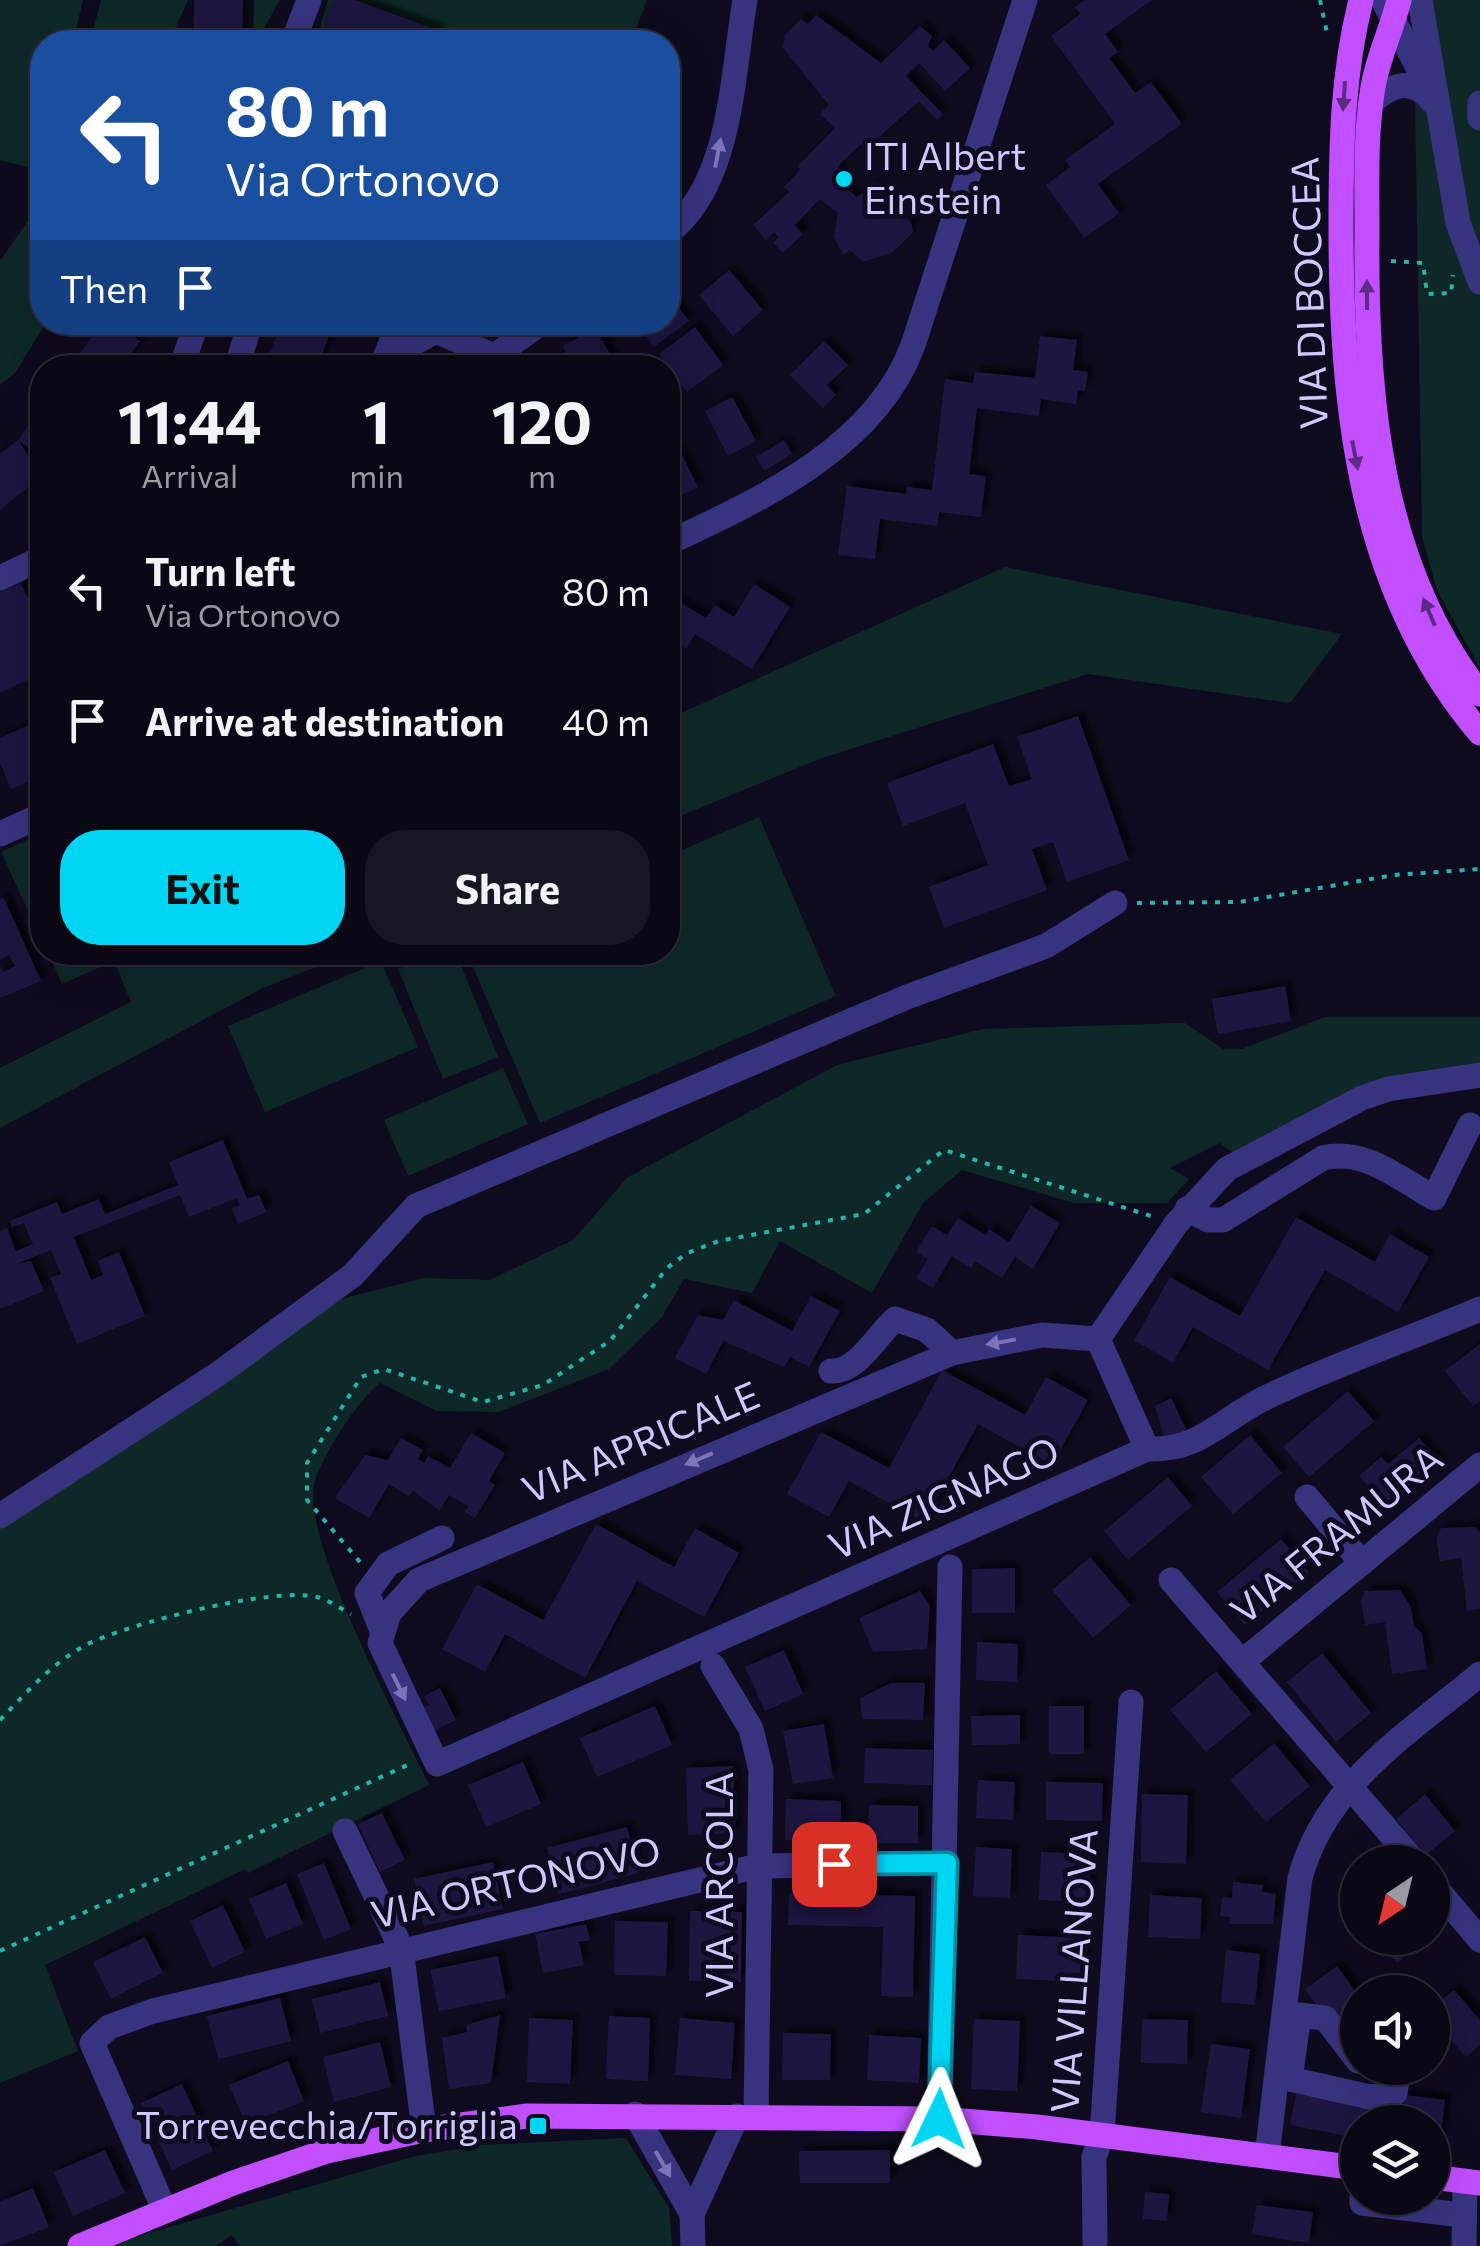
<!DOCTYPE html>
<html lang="en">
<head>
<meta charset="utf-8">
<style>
  body { margin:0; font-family:Commissioner,sans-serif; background:#191623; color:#f1f3f6; height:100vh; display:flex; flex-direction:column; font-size:38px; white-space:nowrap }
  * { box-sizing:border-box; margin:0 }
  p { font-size:32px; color:#9a9aa1 }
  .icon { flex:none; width:55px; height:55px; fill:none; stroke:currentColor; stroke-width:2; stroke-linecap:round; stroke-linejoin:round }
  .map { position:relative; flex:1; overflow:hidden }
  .details { position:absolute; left:30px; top:355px; width:650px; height:610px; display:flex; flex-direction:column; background:#0b0816; border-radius:40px; box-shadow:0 10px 40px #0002,0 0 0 2px #2b2935 }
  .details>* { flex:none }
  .top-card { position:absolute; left:30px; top:30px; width:650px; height:305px; border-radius:40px; box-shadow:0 10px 40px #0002,0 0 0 2px #2b2935; background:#1a4fa0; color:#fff; overflow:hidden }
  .needle { width:65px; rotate:215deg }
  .controls { position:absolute; left:1340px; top:1845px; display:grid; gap:20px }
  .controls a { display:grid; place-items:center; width:110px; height:110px; border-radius:50%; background:#0b0816; box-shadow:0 10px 40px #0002,0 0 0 2px #2b2935; font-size:50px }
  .pin { position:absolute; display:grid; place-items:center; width:85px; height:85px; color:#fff; margin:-42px; border-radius:20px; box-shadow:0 5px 15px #0006 }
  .me { position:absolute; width:110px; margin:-55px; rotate:2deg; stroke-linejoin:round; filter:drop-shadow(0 0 8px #0008) }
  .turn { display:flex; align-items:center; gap:35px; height:210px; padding:0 30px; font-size:45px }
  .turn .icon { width:130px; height:130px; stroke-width:2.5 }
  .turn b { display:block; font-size:70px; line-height:85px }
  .then { display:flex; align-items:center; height:95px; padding:0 30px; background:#0003; gap:20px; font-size:38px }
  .eta { display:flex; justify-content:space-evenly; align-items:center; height:170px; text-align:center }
  .eta b { font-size:60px; font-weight:700; line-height:70px }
  .button { display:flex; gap:20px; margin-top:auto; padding:20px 30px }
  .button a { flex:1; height:115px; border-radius:40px; background:#00d5f3; color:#111; font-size:40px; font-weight:700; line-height:115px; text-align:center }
  .button a+a { background:#191623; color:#f1f3f6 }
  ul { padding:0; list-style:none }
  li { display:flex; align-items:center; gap:30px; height:130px; padding:0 30px }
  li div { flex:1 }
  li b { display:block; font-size:38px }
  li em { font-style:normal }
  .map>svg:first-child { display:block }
</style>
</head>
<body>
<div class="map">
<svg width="1480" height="2246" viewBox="0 0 1480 2246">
  <defs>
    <filter id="shadow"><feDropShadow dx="6" dy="-6" stdDeviation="2.5" flood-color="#0009"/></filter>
  </defs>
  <rect width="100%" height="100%" fill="#0f0b1e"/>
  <!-- green -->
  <g fill="#0e2828">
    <polygon points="0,0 83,0 73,42 42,42 42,171 0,160"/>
    <polygon points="101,0 188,0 169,42 90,42"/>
    <polygon points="254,0 280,0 256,42 253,42"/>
    <polygon points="328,0 647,0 631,42 316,42"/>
    <polygon points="1431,0 1480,0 1480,668 1437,590 1422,536 1415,97"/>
    <polygon points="42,201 42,322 46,323 15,373 0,385 0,261"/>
    <polygon points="1005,567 1342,634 1290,703 1088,674 819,759 668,821 668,719"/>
    <polygon points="759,817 836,996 540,1123 467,953 668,952 668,856"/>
    <polygon points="42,833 42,941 1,852"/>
    <polygon points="125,952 127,955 350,953 261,989 0,1128 0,1068 131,1002 114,961 62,984 48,953"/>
    <polygon points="438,952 456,953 498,1057 443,1079 398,969"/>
    <polygon points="381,961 418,1047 265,1112 228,1026"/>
    <path d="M1325 1017H1480V1064L1233 1153 1220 1143 1170 1168 1189 1179 1167 1203H1074L962 1170 923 1203 872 1293 780 1241 752 1293 684 1279 662 1317 609 1369 499 1412 437 1411 380 1383C359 1398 319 1460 314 1485 302 1542 401 1725 429 1785L248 1873 245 1869 45 1965 78 2051 0 2083V1526L329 1302 424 1278 490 1280 573 1240 628 1177 837 1065 983 1029 1185 1023 1223 1049H1242Z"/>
    <polygon points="503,1068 528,1124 408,1176 384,1120"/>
    <polygon points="626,2138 669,2208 672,2246 240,2246 232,2235 216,2246 104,2246 412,2157 481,2145"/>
  </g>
  <!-- building -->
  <g fill="#1f1640" filter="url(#shadow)">
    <polygon points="194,0 243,0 242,42 194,42"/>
    <polygon points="333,0 354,0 440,31 435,42 317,42"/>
    <polygon points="1085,0 1152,0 1105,34 1118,52 1109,58 1135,93 1151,82 1182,124 1098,184 1119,213 1084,238 1046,185 1070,167 1065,160 1115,124 1051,36 1080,14 1075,7"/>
    <polygon points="816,15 881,63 920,26 932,36 928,46 933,51 944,40 970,68 945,91 919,63 906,76 943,114 937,120 919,101 867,148 861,144 838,166 840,181 856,197 876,185 911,222 913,232 893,252 863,262 850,250 843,255 834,237 838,213 820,199 795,225 803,234 783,253 773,243 779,237 774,232 766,240 753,225 789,192 784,187 801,169 798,166 835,128 820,114 829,105 783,48 785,35 801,19 808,24"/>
    <polygon points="729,270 763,310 733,336 699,295"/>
    <polygon points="668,292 689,321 654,347 636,322 668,322"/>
    <polygon points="102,322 113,322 140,341 121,368 70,368"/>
    <polygon points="281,322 334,322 317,368 266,365"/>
    <polygon points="695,327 723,365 687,392 659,354"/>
    <polygon points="596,328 617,368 574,368 563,346"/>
    <polygon points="1040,336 1077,340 1073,370 1088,372 1085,391 1078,390 1076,404 1041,399 1039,416 977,408 969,474 986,476 981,517 939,512 937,526 880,519 875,559 838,555 847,486 906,494 907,487 932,490 945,379 973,383 975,372 1035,378"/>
    <polygon points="824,341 848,365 827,385 836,395 823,408 790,375"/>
    <polygon points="732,397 756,441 728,456 705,411"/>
    <polygon points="42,406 42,457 18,440"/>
    <polygon points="18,440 42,476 0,510 0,454"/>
    <polygon points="784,440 792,454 764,471 756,457"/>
    <polygon points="680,451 698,487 668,502 668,457"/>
    <polygon points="21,583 42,632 42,673 0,693 0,592"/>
    <polygon points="754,584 790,607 752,669 695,634 686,649 668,637 668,613 676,600 706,618 715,605 734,617"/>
    <polygon points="1078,716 1129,860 1067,882 1053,842 1032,849 1047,890 944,928 929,887 988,865 965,803 903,826 887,783 993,744 1009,786 1032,779 1017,737"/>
    <polygon points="42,719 42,776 11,789 0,763 0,738"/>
    <polygon points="4,898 41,981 0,998 0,966 3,972 15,966 9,955 0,960 0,899"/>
    <polygon points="1285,986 1291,1021 1218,1034 1212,999"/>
    <polygon points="223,1140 247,1199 259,1195 266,1212 238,1224 232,1208 240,1205 237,1198 189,1217 180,1195 74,1237 91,1280 103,1275 98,1261 119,1252 145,1316 77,1344 50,1278 61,1274 51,1250 16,1264 31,1261 44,1291 0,1309 0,1231 7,1228 16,1251 33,1244 24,1223 12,1227 10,1221 57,1202 62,1214 99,1199 105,1214 178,1185 169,1162"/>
    <polygon points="1031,1206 1060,1223 1033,1269 1015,1257 1002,1278 975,1261 971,1268 952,1256 933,1288 916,1278 928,1259 916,1252 932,1226 947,1235 958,1218 986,1235 989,1229 1009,1242"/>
    <polygon points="1296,1217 1375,1262 1390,1234 1429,1257 1398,1312 1325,1270 1268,1370 1193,1327 1173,1363 1134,1340 1170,1277 1240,1316"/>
    <polygon points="811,1296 840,1311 809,1367 790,1357 784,1367 723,1341 706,1374 675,1358 698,1315 723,1320 734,1300 792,1331"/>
    <polygon points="1480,1344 1480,1401 1473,1406 1445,1371"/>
    <polygon points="942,1370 1025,1415 1046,1377 1088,1400 1052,1465 978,1424 924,1522 849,1481 829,1517 787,1494 821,1432 889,1468"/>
    <polygon points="1348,1391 1374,1421 1309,1477 1283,1447"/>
    <polygon points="1171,1398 1187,1431 1166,1442 1155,1406"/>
    <polygon points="471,1433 505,1453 489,1481 495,1485 475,1518 465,1512 468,1506 449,1495 439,1511 413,1490 409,1496 389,1484 369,1518 335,1498 365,1455 388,1460 401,1438 423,1450 418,1459 424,1463 428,1456 450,1468"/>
    <polygon points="1250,1435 1282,1473 1233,1514 1201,1477"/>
    <polygon points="1419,1438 1442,1464 1414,1489 1408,1483 1377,1510 1365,1496 1372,1490 1359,1476 1381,1457 1388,1464"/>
    <polygon points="1168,1477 1192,1506 1128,1560 1104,1531"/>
    <polygon points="596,1524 674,1567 695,1528 739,1553 704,1617 637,1581 585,1678 505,1634 485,1672 442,1649 477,1584 543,1620"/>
    <polygon points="1475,1527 1480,1532 1480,1609 1467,1611 1461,1558 1440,1561 1436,1538 1441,1528"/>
    <polygon points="1281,1539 1309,1572 1245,1625 1217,1592"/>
    <polygon points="1090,1557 1131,1605 1093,1638 1052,1590"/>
    <polygon points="1015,1568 1015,1613 972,1613 972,1569"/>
    <polygon points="1400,1590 1411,1607 1414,1626 1422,1633 1427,1669 1392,1674 1385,1622 1365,1625 1361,1601 1365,1591"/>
    <polygon points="920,1591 930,1606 927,1649 873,1652 859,1618"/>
    <polygon points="977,1642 1018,1644 1017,1682 976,1680"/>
    <polygon points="784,1650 803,1694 765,1711 745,1667"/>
    <polygon points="1322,1653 1371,1713 1336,1742 1287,1682"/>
    <polygon points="1216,1671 1252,1714 1206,1752 1170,1710"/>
    <polygon points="891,1683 925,1683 923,1720 862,1719 860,1698"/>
    <polygon points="440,1688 456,1720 434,1731 423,1708 429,1705 424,1696"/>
    <polygon points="655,1706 672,1745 597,1777 580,1738"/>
    <rect x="1049" y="1706" width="35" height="48"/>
    <polygon points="1020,1715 1020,1744 972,1745 971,1716"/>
    <polygon points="824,1724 833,1778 793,1784 783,1731"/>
    <polygon points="1274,1743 1310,1786 1266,1822 1230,1780"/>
    <polygon points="865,1748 933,1750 932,1785 864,1783"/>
    <polygon points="523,1762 541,1804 486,1827 468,1785"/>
    <polygon points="733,1766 736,1833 688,1835 686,1768"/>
    <polygon points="978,1780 1015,1782 1013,1820 976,1818"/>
    <polygon points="1046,1782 1103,1783 1102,1821 1046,1820"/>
    <polygon points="1142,1794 1188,1795 1186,1864 1141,1862"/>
    <polygon points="1425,1794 1455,1831 1426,1855 1396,1819"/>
    <polygon points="786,1799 841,1801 841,1842 785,1840"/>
    <polygon points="869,1805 918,1806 918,1843 868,1843"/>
    <polygon points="382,1813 405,1860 380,1872 358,1824"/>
    <polygon points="627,1827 639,1873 559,1894 547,1848"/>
    <polygon points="976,1847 1012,1849 1010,1898 973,1896"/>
    <polygon points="1041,1852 1091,1854 1089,1902 1039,1900"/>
    <polygon points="493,1862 503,1909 424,1926 414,1879"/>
    <polygon points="324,1863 351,1929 324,1940 297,1874"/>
    <polygon points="1358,1877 1358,1917 1338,1893"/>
    <polygon points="1233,1882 1263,1885 1262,1892 1276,1894 1273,1924 1229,1924 1230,1917 1220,1916 1222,1897 1232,1898"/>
    <polygon points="286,1883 303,1924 266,1939 249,1899"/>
    <polygon points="789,1893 915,1896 913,1997 881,1996 883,1927 788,1925"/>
    <polygon points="1150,1895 1202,1898 1200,1939 1148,1937"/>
    <polygon points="223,1905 245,1952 212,1968 190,1921"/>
    <polygon points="690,1911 742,1912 741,1982 689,1981"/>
    <polygon points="615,1921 668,1922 666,1976 614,1975"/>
    <polygon points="586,1924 590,1940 579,1942 584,1965 543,1973 535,1934"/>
    <polygon points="1018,1935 1085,1938 1084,1982 1016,1979"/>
    <polygon points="145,1937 163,1973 111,1999 93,1962"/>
    <polygon points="1375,1938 1427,1938 1397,1963"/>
    <polygon points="1226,1950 1260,1954 1255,2005 1221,2002"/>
    <polygon points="498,1956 506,1998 439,2011 430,1970"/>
    <polygon points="1337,1966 1358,1995 1358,2064 1305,1989"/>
    <polygon points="380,1982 388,2016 320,2033 312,1999"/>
    <polygon points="1454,1990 1480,2020 1480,2045 1466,2057 1432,2019 1432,2008"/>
    <polygon points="280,1998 291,2041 218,2059 207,2016"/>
    <polygon points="500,2015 491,2083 449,2089 442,2038 467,2032 466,2025"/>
    <polygon points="609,2016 650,2018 648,2081 606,2079"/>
    <polygon points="529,2018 573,2020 570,2084 527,2082"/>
    <polygon points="680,2018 735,2023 731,2079 675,2075"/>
    <polygon points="974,2019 1020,2021 1017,2091 971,2089"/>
    <polygon points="1142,2019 1188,2020 1187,2064 1141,2063"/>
    <polygon points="783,2033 831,2034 830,2080 782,2080"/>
    <polygon points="869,2035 921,2038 919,2083 867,2080"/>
    <polygon points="380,2042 391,2087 334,2102 323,2057"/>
    <polygon points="1211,2044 1250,2049 1241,2118 1201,2112"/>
    <polygon points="288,2061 304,2101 246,2124 229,2085"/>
    <polygon points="1298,2083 1370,2097 1364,2122 1358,2122 1358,2138 1290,2125"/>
    <polygon points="182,2084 213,2151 172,2170 141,2103"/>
    <polygon points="1405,2095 1445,2100 1440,2143 1432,2142 1432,2122 1402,2122"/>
    <polygon points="105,2150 125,2193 73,2216 54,2172"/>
    <polygon points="890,2150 890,2183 800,2183 799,2151"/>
    <polygon points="33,2188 49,2227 0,2246 0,2202"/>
    <polygon points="1145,2192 1169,2194 1167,2221 1143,2219"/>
    <polygon points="1257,2205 1313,2212 1309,2243 1252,2234"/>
  </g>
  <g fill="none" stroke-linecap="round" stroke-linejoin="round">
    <!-- path -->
    <g stroke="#27b3ae" stroke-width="4" stroke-dasharray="5 8" stroke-linecap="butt">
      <polyline points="1320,0 1327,33"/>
      <polyline points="1391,261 1423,263 1427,294 1451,293 1453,275"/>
      <polyline points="1137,903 1239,902 1394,875 1480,869"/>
      <polyline points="360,1562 307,1500 307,1463 361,1377 384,1369 483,1402 543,1385 610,1341 667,1268 687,1253 719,1241 864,1214 944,1150 1157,1218"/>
      <path d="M0 1720C27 1692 52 1663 86 1645 126 1624 274 1586 317 1597 328 1600 340 1608 351 1614"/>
      <polyline points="0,1951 414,1762"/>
    </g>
    <!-- minor -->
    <g stroke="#38337f" stroke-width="25">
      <polyline points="1383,0 1428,87"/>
      <polyline points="1420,0 1458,223 1480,282"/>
      <polyline points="293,42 309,0"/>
      <path d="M1371 103C1392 83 1413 77 1433 102"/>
      <polyline points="1480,103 1480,118"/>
      <path d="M668 233C732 184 732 75 745 0"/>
      <polyline points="439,322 436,331 494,356"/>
      <polyline points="181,368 197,322"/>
      <polyline points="236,368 251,322"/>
      <polyline points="381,368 399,322"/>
      <polyline points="389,368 414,343 436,331"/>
      <polyline points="478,368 542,322"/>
      <path d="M668 543C760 500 876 447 913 345L1025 0"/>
      <polyline points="0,578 42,558"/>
      <polyline points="0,834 42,815"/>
      <path d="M1187 1209 1208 1220H1223L1323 1158C1364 1148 1399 1178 1434 1198L1470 1125"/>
      <path d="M1098 1339 1042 1335 952 1353 419 1580 389 1613 380 1643 437 1764 1147 1449C1201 1451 1220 1420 1265 1398 1334 1365 1409 1339 1480 1309"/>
      <polyline points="1098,1339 1176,1224 1227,1169 1362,1098 1388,1089 1480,1075"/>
      <polyline points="1098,1339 1147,1449"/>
      <path d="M831 1371C857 1373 876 1336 895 1319L927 1330 952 1353"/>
      <polyline points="1307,1497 1362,1563"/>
      <polyline points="0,1516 218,1374 353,1275 416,1206 907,997 1046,946 1115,903"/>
      <polyline points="1171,1580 1415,1862"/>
      <polyline points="381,1628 367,1593 388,1564 442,1538"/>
      <polyline points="1242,1662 1480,1465"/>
      <polyline points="713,1666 751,1729 761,1770 756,2116"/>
      <polyline points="345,1831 401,1948 424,2130"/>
      <polyline points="1432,1883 1480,1940"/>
      <polyline points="1358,2061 1325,2018 1299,2015 1290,2079 1370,2097 1395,2093 1399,2068"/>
      <polyline points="635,2114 692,2214 693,2246"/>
      <polyline points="939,2119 950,1567"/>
      <path d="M1267 2156 1300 1878C1325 1784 1409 1733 1480 1674"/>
      <polyline points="1362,2198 1362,2203 1462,2215"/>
      <polyline points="165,2211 92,2043 109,2027 153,2011 758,1866 947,1863"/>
      <polyline points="692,2214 737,2116"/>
      <polyline points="1095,2243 1094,2157 1102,2135 1131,1702"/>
      <polyline points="1464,2246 1465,2181"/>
    </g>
    <!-- major -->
    <g stroke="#c14fff" stroke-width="25">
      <path d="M1361 0C1342 75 1341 149 1341 226 1341 406 1359 590 1480 733"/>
      <path d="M1399 0C1392 29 1378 57 1373 87 1365 135 1367 183 1367 231 1365 391 1378 563 1480 694"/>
      <polyline points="1432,2177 1480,2183"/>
      <polyline points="80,2246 233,2183 327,2151 424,2130 527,2116 939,2119 1037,2127 1358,2168"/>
    </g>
  </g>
  <!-- one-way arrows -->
  <defs><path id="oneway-solid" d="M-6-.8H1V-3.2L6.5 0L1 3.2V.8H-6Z" transform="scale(2.5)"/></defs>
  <g fill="#5f2a83">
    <use href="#oneway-solid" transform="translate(1344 96) rotate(94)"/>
    <use href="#oneway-solid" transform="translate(1367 295) rotate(-90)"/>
    <use href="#oneway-solid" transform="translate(1355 455) rotate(79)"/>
    <use href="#oneway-solid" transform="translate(1429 612) rotate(-113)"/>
  </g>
  <g fill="#7c76b9">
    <use href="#oneway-solid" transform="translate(718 153) rotate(-79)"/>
    <use href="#oneway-solid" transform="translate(1001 1342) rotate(170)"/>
    <use href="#oneway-solid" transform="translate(699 1459) rotate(157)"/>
    <use href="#oneway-solid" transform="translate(399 1687) rotate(64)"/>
    <use href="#oneway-solid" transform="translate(663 2164) rotate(60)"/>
  </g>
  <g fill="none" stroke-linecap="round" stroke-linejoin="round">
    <!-- route casing -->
    <g stroke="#008a9e" stroke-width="25">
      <polyline id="route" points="834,1864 947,1863 939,2119"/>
    </g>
    <!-- route -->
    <use href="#route" stroke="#00d5f3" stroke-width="18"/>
  </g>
  <!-- markers -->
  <g fill="#00d5f3" stroke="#0f0b1e" stroke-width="4">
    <circle cx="844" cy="179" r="10"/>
    <rect x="528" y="2116" width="20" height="20" rx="5"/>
  </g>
  <g text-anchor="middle" stroke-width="10" stroke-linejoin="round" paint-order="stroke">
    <!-- poi labels -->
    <g font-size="38" fill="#cfc8ff" stroke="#0f0b1e" text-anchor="start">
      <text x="864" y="170">ITI Albert<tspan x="864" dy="44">Einstein</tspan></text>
      <text x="518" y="2139" text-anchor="end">Torrevecchia/Torriglia</text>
    </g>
    <!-- street labels -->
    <g font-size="38" fill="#cfc8ff" stroke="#0f0b1e">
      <text transform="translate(1310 293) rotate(-92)" y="13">VIA DI BOCCEA</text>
      <text transform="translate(641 1443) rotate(-23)" y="13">VIA APRICALE</text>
      <text transform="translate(944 1499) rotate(-24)" y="13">VIA ZIGNAGO</text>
      <text transform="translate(1337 1535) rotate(-39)" y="13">VIA FRAMURA</text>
      <text transform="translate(516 1883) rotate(-13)" y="13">VIA ORTONOVO</text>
      <text transform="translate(720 1885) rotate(-90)" y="13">VIA ARCOLA</text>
      <text transform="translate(1075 1971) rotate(-86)" y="13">VIA VILLANOVA</text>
    </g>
  </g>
</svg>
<div class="controls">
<a><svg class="needle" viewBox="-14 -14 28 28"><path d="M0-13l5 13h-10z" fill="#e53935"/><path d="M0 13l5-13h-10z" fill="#9a9aa1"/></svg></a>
<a><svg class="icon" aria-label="sound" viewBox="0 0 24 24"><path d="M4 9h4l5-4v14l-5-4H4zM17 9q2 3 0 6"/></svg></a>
<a><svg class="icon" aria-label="layers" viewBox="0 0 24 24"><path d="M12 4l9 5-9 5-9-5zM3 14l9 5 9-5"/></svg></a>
</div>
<div class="pin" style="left:834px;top:1864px;background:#d93025"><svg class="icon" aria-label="arrive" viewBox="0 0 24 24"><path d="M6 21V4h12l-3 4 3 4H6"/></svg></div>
<svg class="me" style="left:939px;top:2119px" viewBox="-20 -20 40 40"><path d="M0-17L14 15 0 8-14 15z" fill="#00d5f3" stroke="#fff" stroke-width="4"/></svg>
<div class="top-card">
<div class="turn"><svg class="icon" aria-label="left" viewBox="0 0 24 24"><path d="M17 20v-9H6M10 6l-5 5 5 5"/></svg><div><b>80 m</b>Via Ortonovo</div></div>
<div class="then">Then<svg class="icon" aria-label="arrive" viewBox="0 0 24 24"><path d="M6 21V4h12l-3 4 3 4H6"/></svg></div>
</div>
<section class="details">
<div class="eta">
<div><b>11:44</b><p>Arrival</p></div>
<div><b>1</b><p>min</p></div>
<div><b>120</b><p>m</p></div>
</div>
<ul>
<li><svg class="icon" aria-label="left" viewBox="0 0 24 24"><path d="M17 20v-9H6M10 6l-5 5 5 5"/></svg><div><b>Turn left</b><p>Via Ortonovo</p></div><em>80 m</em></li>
<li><svg class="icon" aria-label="arrive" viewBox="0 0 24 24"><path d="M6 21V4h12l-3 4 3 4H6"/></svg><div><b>Arrive at destination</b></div><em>40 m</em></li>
</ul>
<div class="button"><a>Exit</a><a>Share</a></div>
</section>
</div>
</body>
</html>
